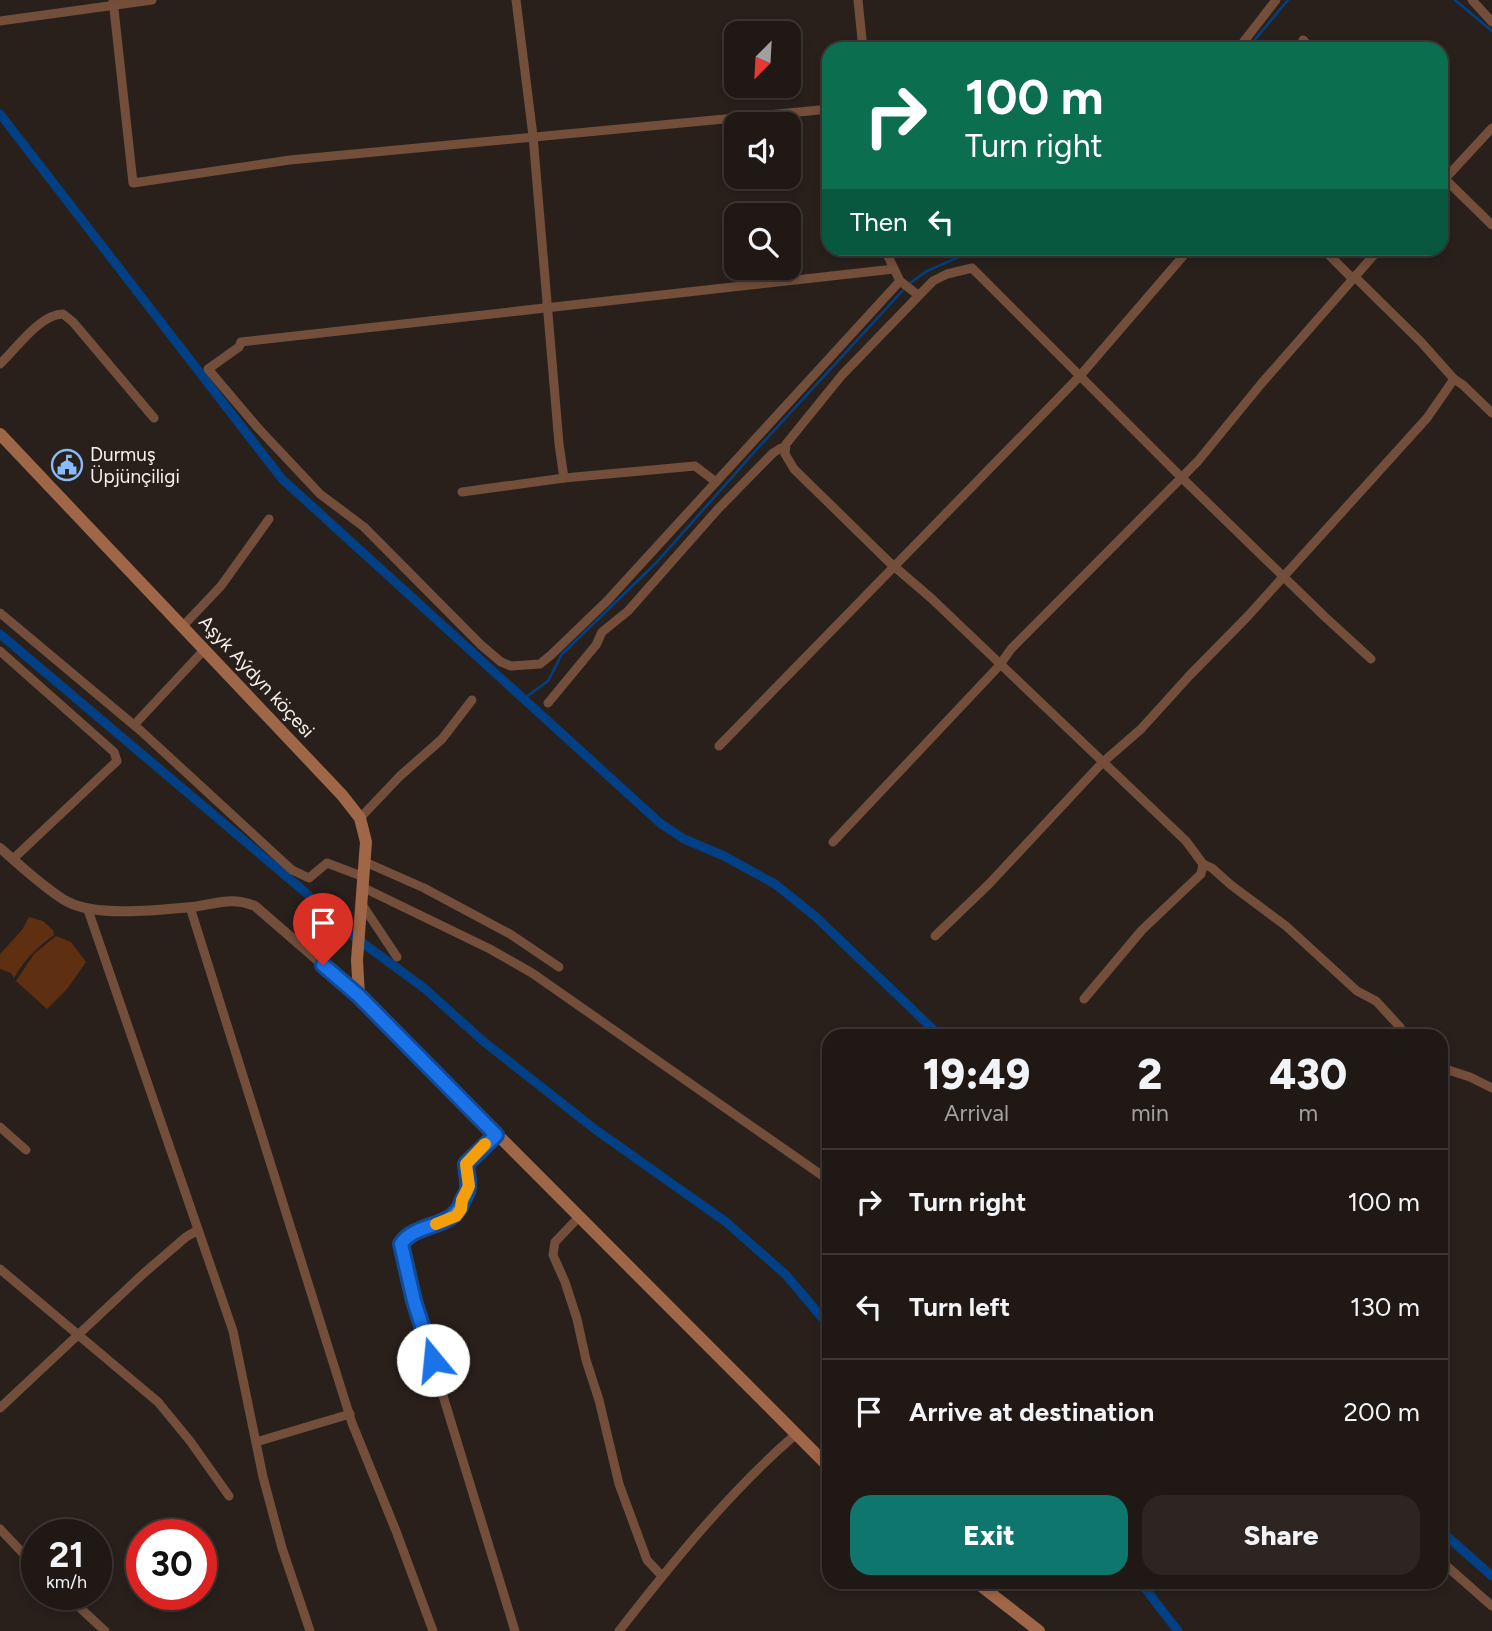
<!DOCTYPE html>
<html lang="en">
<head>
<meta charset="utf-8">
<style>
  body { margin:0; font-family:Figtree,sans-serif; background:#2c2522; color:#f1f3f6; height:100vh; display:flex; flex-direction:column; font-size:26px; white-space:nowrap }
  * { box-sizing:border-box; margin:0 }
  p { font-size:23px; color:#a1a0a0 }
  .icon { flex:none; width:38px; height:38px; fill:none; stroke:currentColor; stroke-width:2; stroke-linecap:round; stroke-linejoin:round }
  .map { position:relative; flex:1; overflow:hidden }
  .panel { position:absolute; left:822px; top:1029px; width:626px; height:560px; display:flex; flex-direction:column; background:#1f1815; border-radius:21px; box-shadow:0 4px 10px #0003,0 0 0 2px #3c3734 }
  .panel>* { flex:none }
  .banner { position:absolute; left:822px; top:42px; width:626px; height:214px; border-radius:21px; box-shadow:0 4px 10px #0003,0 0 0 2px #3c3734; background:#0b6e4f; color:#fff; overflow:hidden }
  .needle { width:46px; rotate:204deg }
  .fabs { position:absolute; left:724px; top:21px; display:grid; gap:14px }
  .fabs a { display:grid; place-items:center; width:77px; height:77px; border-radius:14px; background:#1f1815; box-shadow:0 4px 10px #0003,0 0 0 2px #3c3734; font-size:35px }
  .speed { position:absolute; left:21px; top:1519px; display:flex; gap:14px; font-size:35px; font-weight:700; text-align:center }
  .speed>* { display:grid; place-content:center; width:91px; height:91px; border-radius:50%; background:#1f1815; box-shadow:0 4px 10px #0003,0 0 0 2px #3c3734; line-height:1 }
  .speed small { font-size:18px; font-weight:400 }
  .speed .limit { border:10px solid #d22; background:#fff; color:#111 }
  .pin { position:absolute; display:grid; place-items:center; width:60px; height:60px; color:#fff; margin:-72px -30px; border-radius:50% 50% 50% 0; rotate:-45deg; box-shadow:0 0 7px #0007 }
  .pin .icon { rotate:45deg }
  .me { position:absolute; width:77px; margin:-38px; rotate:343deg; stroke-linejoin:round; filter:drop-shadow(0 0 5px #0008) }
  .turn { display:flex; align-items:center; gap:24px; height:147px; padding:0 28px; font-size:32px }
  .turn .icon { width:91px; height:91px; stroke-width:2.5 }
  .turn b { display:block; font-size:49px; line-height:60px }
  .then { display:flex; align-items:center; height:66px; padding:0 28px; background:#0003; gap:14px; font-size:26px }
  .eta { display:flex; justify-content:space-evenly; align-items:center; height:119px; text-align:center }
  .eta b { font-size:42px; font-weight:800; line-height:49px }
  .cta { display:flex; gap:14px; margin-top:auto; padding:14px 28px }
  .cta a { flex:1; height:80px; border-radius:21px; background:#0f766e; color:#fff; font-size:28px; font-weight:800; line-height:80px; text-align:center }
  .cta a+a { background:#2c2522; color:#f1f3f6 }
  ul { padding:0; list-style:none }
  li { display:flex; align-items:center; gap:21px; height:105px; padding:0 28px; border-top:2px solid #3c3734 }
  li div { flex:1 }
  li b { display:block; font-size:26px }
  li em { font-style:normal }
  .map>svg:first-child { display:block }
</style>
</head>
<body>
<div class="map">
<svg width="1492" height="1631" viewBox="0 0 1492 1631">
  <rect width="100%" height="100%" fill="#29201c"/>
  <!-- green -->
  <g fill="#5e2f11">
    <path d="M29 917 43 921 53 930 54 935C37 947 24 960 14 978L11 973 0 969V954L22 930Z"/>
    <polygon points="56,936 71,942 86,962 67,989 47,1009 16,981 34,954"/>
  </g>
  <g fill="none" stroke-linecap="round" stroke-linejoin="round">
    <!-- stream -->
    <g stroke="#014084" stroke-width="2.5">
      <polyline points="1455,0 1492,31"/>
      <polyline points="1247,49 1288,0"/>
      <polyline points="910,283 927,271 979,248"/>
      <polyline points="522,700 548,681 562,654 656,563 757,449 905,288"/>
    </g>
    <!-- canal -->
    <g stroke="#014084" stroke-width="9">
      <polyline points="0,114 282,479 660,823 684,839 724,856 775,884 816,917 940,1036"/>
      <polyline points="0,634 306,893 345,930 424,988 483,1041 596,1130 726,1222 786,1275 830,1327"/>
      <polyline points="1442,1532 1492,1576"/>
      <polyline points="1140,1582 1178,1631"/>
    </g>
    <!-- minor -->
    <g stroke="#724e3b" stroke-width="9">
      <polyline points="113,0 133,183 290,160 830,109"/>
      <polyline points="858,0 863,49"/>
      <polyline points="1472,0 1492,22"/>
      <polyline points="0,21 152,0"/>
      <polyline points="1303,40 1312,49"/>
      <polyline points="1238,49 1276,0"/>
      <polyline points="1443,177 1492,225"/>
      <polyline points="1442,182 1492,128"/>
      <polyline points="884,248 900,281 918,295"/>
      <polyline points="1322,248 1352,278"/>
      <polyline points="894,269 241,342 239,347 208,369 258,428 320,494 364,527 481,645 501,662 511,666 540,664 551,655 607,601 900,281"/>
      <polyline points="1354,276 1421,342 1454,379 1463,385 1492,413"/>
      <path d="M0 364C16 349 40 314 63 314L73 322 154 418"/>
      <polyline points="564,478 695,466 716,482"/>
      <polyline points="462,492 564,478 559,444 533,136 516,0"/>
      <polyline points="0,613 141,731 292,870 309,878 327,863 364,877"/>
      <polyline points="183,626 221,586 269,519"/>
      <polyline points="0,651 114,752 117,761 13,859"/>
      <polyline points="548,703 596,645 602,632 628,611 718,509 773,453 781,448 785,449"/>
      <polyline points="134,725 205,649"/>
      <polyline points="719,746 1079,377 1190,248"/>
      <polyline points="360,818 400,776 442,739 472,700"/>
      <polyline points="833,842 999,666 1011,649 1198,461 1261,384 1380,248"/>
      <polyline points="365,862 424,888 510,934 559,967"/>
      <polyline points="1203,864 1212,868 1231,885 1286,926 1357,991 1376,1001 1400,1027 1403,1036"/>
      <polyline points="364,888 490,949 532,973 830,1181"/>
      <polyline points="361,903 397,957"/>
      <polyline points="190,907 352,1423 396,1531 433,1631"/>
      <polyline points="88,910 233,1331 263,1477 282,1548 310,1631"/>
      <polyline points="935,936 989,884 1102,763 1141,729 1190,675 1247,617 1427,418 1454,379"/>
      <polyline points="1084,999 1142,930 1201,874 1203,864 1186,841 931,598 889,562 794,469 785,454 786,444 842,375 933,281 947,274 972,268 1182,478 1324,616 1371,659"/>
      <polyline points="1442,1068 1470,1077 1492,1088"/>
      <polyline points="0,1127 26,1150"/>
      <path d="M496 1135 466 1165C466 1172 469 1179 468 1187 468 1193 464 1196 462 1202 454 1229 415 1222 401 1244L414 1301 515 1631"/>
      <polyline points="578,1218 555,1242 553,1255 565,1282 577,1319 586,1360 599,1400 619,1484 647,1560 662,1576"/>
      <polyline points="0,1269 158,1402 190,1441 229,1496"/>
      <polyline points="0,1408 143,1274 186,1237 198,1230"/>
      <polyline points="256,1442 350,1414"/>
      <polyline points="0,1529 37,1568"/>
      <polyline points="1442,1562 1492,1606"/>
      <polyline points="65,1594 105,1631"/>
      <path d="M619 1631C672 1563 730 1491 795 1435"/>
    </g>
    <!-- tertiary -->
    <path stroke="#724e3b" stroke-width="10" d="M0 848C19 864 47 891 68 902 97 917 158 910 192 907 216 904 231 896 255 906L359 996"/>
    <!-- secondary -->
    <g stroke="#9f6647" stroke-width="12">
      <polyline points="0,434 342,795 360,818 366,842 357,960 359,996 830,1468"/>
      <polyline points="976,1582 1039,1631"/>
    </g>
  </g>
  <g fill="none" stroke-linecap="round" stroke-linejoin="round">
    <!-- route casing -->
    <g stroke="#114b97" stroke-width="18">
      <path id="route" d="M323 965 359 996 496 1135 466 1164C466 1172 469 1179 468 1187 468 1193 464 1196 462 1202 454 1229 415 1222 401 1244L414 1301 433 1360"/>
    </g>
    <!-- route -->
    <use href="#route" stroke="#1a73e8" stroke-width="12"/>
    <!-- slow -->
    <polyline stroke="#f59e0b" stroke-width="12" points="436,1224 456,1216 461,1209 462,1200 469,1186 466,1164 485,1144"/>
  </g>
  <!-- icons -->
  <defs>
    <g id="civic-ring" transform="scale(1.575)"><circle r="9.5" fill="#29201c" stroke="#89bafc" stroke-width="1.5"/><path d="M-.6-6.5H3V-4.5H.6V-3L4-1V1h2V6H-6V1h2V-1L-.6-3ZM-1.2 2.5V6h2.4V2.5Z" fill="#89bafc"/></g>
  </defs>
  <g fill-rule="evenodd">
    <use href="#civic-ring" x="67" y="465"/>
  </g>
  <g text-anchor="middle" stroke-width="5" stroke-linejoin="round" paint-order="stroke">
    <!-- poi labels -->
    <g font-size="19" fill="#f8f2ee" stroke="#29201c" text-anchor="start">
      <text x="90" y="461">Durmuş<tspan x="90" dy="22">Üpjünçiligi</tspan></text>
    </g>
    <!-- street labels -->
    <g font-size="19" fill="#f8f2ee" stroke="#29201c">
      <text transform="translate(257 676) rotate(47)" y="7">Aşyk Aýdyn köçesi</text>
    </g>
  </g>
</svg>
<div class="fabs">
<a><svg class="needle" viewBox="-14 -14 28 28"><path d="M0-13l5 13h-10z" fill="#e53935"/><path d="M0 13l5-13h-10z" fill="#a1a0a0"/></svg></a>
<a><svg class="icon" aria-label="sound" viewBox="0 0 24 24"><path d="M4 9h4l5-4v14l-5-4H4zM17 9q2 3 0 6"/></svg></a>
<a><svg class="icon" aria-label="search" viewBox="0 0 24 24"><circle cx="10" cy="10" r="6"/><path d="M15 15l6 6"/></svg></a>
</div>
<div class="speed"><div>21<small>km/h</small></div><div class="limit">30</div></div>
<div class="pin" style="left:323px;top:965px;background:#d93025"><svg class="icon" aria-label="arrive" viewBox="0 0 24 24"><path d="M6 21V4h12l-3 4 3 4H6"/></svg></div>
<svg class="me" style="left:433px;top:1360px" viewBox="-20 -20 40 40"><circle r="19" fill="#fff"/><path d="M0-13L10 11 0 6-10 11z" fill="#1a73e8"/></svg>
<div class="banner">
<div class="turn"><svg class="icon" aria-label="right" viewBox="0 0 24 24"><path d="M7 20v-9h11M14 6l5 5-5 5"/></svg><div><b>100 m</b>Turn right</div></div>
<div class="then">Then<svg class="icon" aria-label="left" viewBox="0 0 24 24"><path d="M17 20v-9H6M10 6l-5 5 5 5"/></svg></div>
</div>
<section class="panel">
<div class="eta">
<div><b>19:49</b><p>Arrival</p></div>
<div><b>2</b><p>min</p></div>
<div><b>430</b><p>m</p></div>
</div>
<ul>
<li><svg class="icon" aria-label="right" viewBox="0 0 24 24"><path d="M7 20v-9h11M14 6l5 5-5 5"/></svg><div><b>Turn right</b></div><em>100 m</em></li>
<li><svg class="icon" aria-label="left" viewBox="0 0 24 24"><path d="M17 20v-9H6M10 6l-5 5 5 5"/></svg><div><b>Turn left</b></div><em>130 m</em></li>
<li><svg class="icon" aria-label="arrive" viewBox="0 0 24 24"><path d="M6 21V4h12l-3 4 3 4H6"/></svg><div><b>Arrive at destination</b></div><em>200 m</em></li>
</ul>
<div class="cta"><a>Exit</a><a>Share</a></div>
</section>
</div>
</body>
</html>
